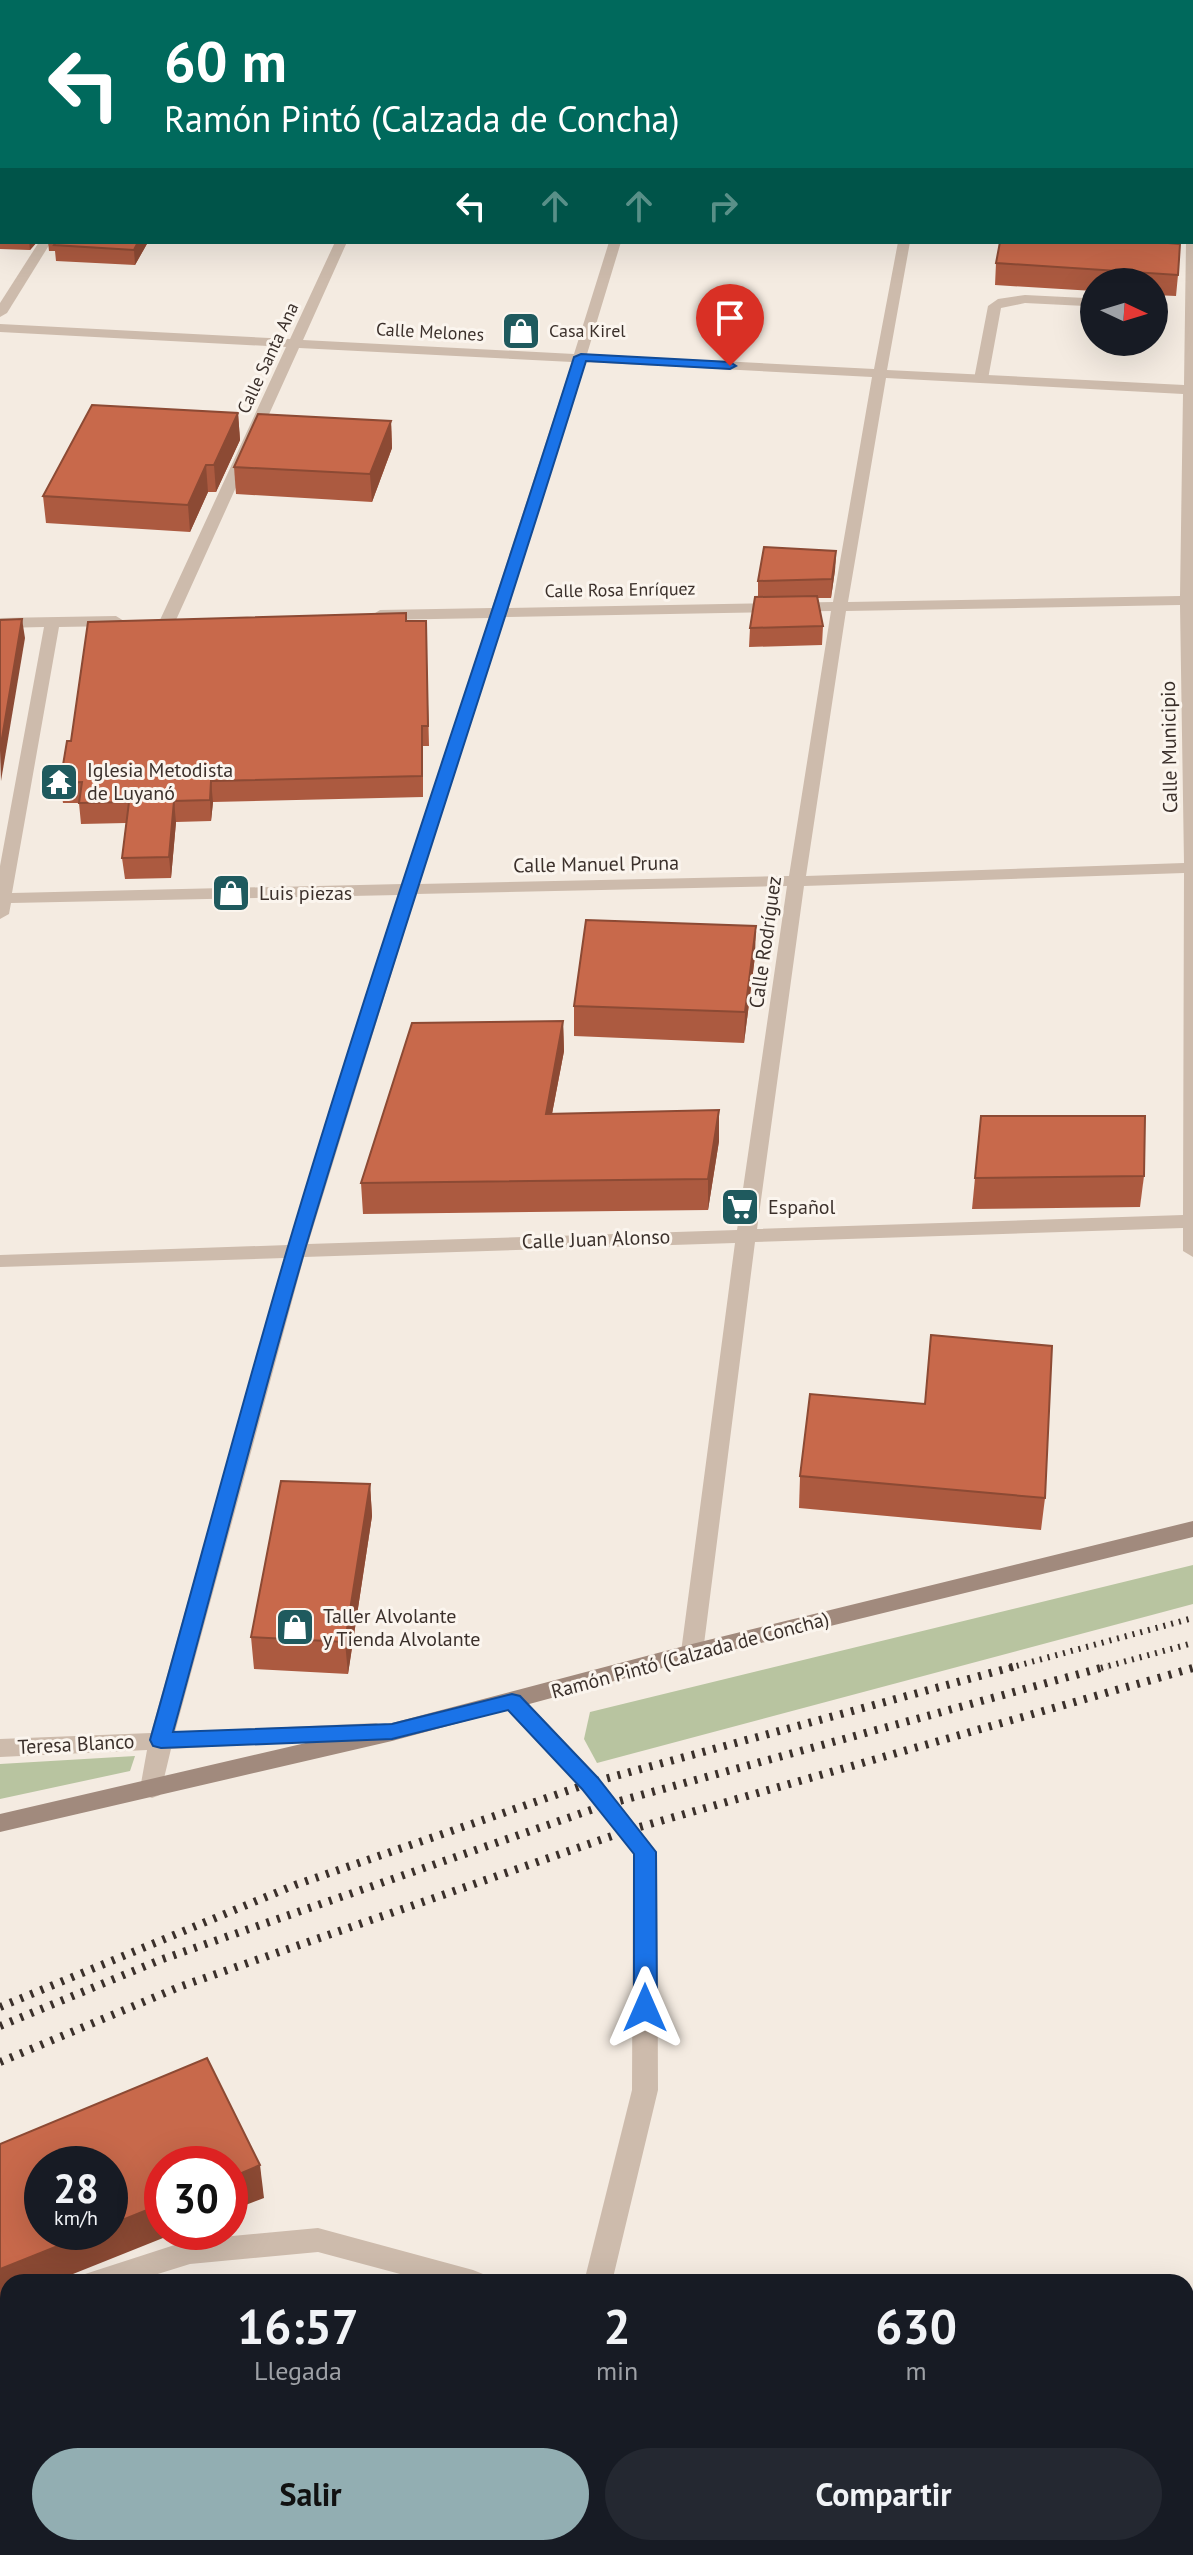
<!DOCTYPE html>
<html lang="es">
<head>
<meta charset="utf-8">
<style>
  body { margin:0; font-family:"PT Sans",sans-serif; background:#242831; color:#f1f3f6; height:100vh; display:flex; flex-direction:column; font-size:30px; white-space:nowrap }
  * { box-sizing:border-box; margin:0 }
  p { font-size:26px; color:#9ea1a6 }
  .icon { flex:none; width:44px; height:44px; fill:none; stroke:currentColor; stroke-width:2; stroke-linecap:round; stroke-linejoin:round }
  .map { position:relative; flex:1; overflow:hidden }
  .details { position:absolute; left:0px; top:2274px; width:1194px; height:282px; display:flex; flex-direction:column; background:#171b24; border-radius:24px 24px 0 0; box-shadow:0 8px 32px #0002 }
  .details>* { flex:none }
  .guide { position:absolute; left:0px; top:0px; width:1194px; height:244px; box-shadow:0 8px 32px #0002; background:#00695c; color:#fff; overflow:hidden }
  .needle { width:52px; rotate:94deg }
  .buttons { position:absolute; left:1080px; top:268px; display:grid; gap:16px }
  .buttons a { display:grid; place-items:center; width:88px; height:88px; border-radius:50%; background:#171b24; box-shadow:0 8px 32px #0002; font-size:40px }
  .speed { position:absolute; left:24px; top:2146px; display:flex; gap:16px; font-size:40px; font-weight:700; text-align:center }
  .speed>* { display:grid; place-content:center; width:104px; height:104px; border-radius:50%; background:#171b24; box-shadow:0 8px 32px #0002; line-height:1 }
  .speed small { font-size:20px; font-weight:400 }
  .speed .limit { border:12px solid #d22; background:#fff; color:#111 }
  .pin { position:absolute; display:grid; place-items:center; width:68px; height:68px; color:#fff; margin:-82px -34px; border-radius:50% 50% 50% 0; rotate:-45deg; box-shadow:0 0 8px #0007 }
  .pin .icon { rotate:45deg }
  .me { position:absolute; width:88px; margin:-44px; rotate:0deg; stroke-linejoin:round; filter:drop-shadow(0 0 6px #0008) }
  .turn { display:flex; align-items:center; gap:28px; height:168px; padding:0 32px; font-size:36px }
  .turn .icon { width:104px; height:104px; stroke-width:2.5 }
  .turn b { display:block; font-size:56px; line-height:68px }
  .lanes { display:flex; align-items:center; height:76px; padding:0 32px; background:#0003; justify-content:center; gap:40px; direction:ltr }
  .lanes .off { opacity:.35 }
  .eta { display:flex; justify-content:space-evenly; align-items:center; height:136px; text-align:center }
  .eta b { font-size:48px; font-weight:700; line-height:56px }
  .cta { display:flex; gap:16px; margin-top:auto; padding:16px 32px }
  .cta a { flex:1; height:92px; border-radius:48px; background:#92aeb2; color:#111; font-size:32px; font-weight:700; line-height:92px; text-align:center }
  .cta a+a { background:#242831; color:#f1f3f6 }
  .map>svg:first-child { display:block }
</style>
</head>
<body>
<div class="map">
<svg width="1193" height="2555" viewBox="0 0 1193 2555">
  <rect width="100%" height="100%" fill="#f4ebe1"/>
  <!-- green -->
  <g fill="#b8c4a0">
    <polygon points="1193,1565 1193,1604 597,1763 584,1739 590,1712"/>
    <polygon points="135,1756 130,1771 0,1799 0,1764"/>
  </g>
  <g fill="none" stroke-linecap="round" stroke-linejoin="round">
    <!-- service -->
    <g fill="#cdbbac" fill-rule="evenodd">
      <polygon points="1025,295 1085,298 1092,302 1085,306 1025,303 1001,308 988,379 976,382 974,379 988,306 998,299"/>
      <polygon points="318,2228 473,2270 483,2274 487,2282 430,2282 318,2252 190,2264 132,2282 81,2282 85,2274 190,2240"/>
    </g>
    <!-- minor -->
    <g fill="#cdbbac" fill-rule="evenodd">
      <path d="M1193 238V1257L1183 1251V1228L755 1242 703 1652 700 1658 692 1660 684 1658 681 1652 735 1243 304 1257 175 1732 376 1723 384 1726 388 1732 384 1738 171 1749 160 1795 152 1798 144 1795 140 1789 147 1750 0 1757V1739L151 1733 284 1258 0 1267V1255L288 1245 399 895 11 903 9 914 0 919V866L44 627 0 628V618L116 616 124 621 116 626 59 627 12 893 402 884 489 618 380 620 372 615 380 610 492 608 572 362 299 348 176 620 168 625 160 620 286 347 0 332V324L290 339 335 242H347L303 340 574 354 609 242H621L587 354 874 369 898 242H910L887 370 1184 385 1186 242H1192ZM585 362 872 377 833 602 508 608ZM886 378 1183 394 1180 596 848 602ZM1180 605 1184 863 806 876 846 611ZM831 611 789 876 419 884 505 617ZM1184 873 1183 1215 757 1229 804 886ZM787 886 737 1230 308 1244 416 894Z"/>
      <polygon points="39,242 51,242 7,313 0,317 0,303"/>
      <polygon points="512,1692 520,1695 598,1777 657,1852 658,2090 612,2282 584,2282 632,2090 633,1854 582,1789 504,1707 500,1701 504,1695"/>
      <polygon points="1186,2522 1193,2524 1193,2551 1184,2548"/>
    </g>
    <!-- secondary -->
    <polygon fill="#a18a7d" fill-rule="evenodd" points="1193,1521 1193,1537 692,1660 392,1741 0,1832 0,1814 392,1723 692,1644"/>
    <!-- rail-far1 -->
    <g stroke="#3b302b" stroke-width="6" stroke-dasharray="2 6" stroke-linecap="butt">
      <polyline points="1009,1668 1193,1618"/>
      <polyline points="1101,1668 1193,1643"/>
    </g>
    <!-- rail -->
    <g stroke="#3b302b" stroke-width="8" stroke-dasharray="3 8" stroke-linecap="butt">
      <polyline points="0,2007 295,1885 590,1783 1016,1666"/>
      <polyline points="0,2026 160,1960 605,1805 1108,1666"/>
      <polyline points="0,2062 179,1987 629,1830 1193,1668"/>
    </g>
  </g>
  <!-- wall -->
  <g fill="#ac5a40">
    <polygon points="0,0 1193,0 1193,203 1192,2 2,2 2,242 37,242 30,250 0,249"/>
    <polygon points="48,242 148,242 135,265 56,261 55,251 49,251"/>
    <polygon points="996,263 1178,275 1176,296 1154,295 1154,282 1094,282 1094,291 995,285"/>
    <polygon points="238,413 240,440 216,492 208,492 190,532 46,523 43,496"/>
    <polygon points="391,421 392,448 372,502 236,494 234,467"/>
    <polygon points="836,551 835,570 831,598 817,598 823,626 822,645 749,647 750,628 758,597 758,581"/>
    <polygon points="406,621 426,621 429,746 423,746 423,797 213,802 211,821 176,822 171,878 125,879 122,858 126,823 81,824 79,803 63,803 60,783 71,741"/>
    <polygon points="755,956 744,1043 574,1036 574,1006"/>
    <polygon points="563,1021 564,1051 552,1114 719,1110 719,1141 708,1210 363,1214 361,1183"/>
    <polygon points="981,1116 1144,1176 1140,1207 972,1209"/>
    <polygon points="800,1476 1045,1498 1041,1530 799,1508"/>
    <polygon points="370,1484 372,1516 348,1674 254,1669 251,1637"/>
  </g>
  <!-- shaded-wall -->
  <g fill="#8c4a34">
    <polygon points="29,242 37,242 30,250"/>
    <polygon points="138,242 148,242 135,265 134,250"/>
    <polygon points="238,413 240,440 216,492 214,465"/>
    <polygon points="391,421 392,448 372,502 370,474"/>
    <polygon points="206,465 208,492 190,532 188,505"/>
    <polygon points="836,551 835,570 831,598 832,579"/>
    <polygon points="22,619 25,638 1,781 0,750"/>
    <polygon points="211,781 213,802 211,821 210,800"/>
    <polygon points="174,801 176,822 171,878 169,857"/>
    <polygon points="756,926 755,956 744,1043 745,1012"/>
    <polygon points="563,1021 564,1051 546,1145 546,1114"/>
    <polygon points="719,1110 719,1141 708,1210 708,1179"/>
    <polygon points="370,1484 372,1516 348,1674 345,1642"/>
    <polygon points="260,2165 264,2198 230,2211 230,2178"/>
    <polygon points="162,2204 162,2232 178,2232 53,2282 8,2282 8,2300 0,2303 0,2269 93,2232 110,2232 110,2225"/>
  </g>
  <!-- building -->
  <g fill="#c8694b" stroke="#8c4a34" stroke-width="2">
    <polygon points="0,0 1193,0 1193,29 1192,2 2,2 2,67 0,67"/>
    <polygon points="1192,38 1193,39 1192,130"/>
    <polygon points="0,77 2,77 2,174 0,173"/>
    <rect x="1192" y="135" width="1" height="53"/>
    <polygon points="0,184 2,185 2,234 0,234"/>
    <polygon points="56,242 138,242 134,250 54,245"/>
    <polygon points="1000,242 1169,242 1169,243 1180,244 1178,275 996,263"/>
    <polygon points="92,405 238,413 214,465 206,465 188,505 43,496"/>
    <polygon points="258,414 391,421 370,474 234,467"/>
    <polygon points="764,547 836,551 832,579 758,581"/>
    <polygon points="817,596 823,626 750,628 755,597"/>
    <polygon points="406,613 406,621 426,621 428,726 422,726 422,776 211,781 210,800 174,801 169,857 122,858 129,802 79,803 82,782 60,783 67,741 71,741 88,622"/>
    <polygon points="22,619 0,750 0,620"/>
    <polygon points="586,920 756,926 745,1012 574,1006"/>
    <polygon points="563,1021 546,1114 719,1110 708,1179 361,1183 412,1023"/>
    <polygon points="981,1116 1145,1116 1144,1176 975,1178"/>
    <polygon points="931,1335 1052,1346 1045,1498 800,1476 810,1394 925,1404"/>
    <polygon points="281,1481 370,1484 345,1642 251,1637"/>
    <polygon points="207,2058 260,2165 230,2178 230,2164 162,2164 162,2204 110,2225 110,2164 42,2164 42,2232 93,2232 0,2269 0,2144"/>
  </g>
  <!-- route -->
  <path fill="#1a73e8" stroke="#114b97" stroke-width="2" d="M581 354 730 362 736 366 730 369 586 361C494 657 395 950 306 1246 259 1407 218 1570 173 1732L392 1724 512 1694 520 1696 598 1778 656 1852 657 2008 653 2014 645 2017 637 2014 634 2008V1854L582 1789 508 1710 392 1739 161 1748 153 1746 150 1740C196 1577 239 1413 287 1250 376 950 480 655 574 357Z"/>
  <!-- icons -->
  <defs>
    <g id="shop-square" transform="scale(2)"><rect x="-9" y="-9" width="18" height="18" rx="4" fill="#1f5a5e" stroke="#fbf5ee"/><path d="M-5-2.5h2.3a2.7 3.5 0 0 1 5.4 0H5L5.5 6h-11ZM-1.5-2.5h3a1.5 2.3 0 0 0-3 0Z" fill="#fff"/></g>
    <g id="temple-square" transform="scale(2)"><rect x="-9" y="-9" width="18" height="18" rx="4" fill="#1f5a5e" stroke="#fbf5ee"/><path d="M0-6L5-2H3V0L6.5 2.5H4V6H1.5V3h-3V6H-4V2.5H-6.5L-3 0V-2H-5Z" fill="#fff"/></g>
    <g id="supermarket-square" transform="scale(2)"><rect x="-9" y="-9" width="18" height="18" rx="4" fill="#1f5a5e" stroke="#fbf5ee"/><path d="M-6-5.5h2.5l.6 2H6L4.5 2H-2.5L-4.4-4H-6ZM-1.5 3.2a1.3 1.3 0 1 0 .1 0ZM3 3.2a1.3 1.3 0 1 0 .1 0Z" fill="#fff"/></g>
  </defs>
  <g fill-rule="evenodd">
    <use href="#shop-square" x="521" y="331"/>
    <use href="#temple-square" x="59" y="782"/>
    <use href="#shop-square" x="231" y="893"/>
    <use href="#supermarket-square" x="740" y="1207"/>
    <use href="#shop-square" x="295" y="1627"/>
  </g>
  <g text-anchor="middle" stroke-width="6" stroke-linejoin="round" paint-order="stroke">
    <!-- far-poi labels -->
    <g font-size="18" fill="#3b302b" stroke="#fbf5ee" text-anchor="start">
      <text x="549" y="337">Casa Kirel</text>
    </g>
    <!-- far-street labels -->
    <g font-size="18" fill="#3b302b" stroke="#fbf5ee">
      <text transform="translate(430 332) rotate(3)" y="6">Calle Melones</text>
      <text transform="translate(268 358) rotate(-65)" y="6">Calle Santa Ana</text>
      <text transform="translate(620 590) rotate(-1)" y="6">Calle Rosa Enríquez</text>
    </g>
    <!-- street labels -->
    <g font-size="20" fill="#3b302b" stroke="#fbf5ee">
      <text transform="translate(1169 747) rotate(-91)" y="7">Calle Municipio</text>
      <text transform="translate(596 864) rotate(-1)" y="7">Calle Manuel Pruna</text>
      <text transform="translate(765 942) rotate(-82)" y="7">Calle Rodríguez</text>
      <text transform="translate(596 1239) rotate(-2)" y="7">Calle Juan Alonso</text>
      <text transform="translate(690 1655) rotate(-15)" y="7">Ramón Pintó (Calzada de Concha)</text>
      <text transform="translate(76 1744) rotate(-3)" y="7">Teresa Blanco</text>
    </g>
    <!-- poi labels -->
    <g font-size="20" fill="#3b302b" stroke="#fbf5ee" text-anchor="start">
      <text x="87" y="777">Iglesia Metodista<tspan x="87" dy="23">de Luyanó</tspan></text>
      <text x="259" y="900">Luis piezas</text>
      <text x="768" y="1214">Español</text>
      <text x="323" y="1623">Taller Alvolante<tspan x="323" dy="23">y Tienda Alvolante</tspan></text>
    </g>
  </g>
</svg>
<div class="buttons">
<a><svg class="needle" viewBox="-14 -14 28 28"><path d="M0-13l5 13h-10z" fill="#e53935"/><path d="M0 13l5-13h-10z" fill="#9ea1a6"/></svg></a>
</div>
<div class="speed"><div>28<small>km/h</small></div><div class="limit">30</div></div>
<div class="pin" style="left:730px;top:366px;background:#d93025"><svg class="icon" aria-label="arrive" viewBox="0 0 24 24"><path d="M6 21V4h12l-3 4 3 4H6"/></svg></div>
<svg class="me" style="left:645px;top:2008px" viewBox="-20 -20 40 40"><path d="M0-17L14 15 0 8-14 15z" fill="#1a73e8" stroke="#fff" stroke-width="4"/></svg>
<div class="guide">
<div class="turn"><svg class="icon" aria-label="left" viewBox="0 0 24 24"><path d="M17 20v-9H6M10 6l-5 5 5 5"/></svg><div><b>60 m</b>Ramón Pintó (Calzada de Concha)</div></div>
<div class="lanes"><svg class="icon" aria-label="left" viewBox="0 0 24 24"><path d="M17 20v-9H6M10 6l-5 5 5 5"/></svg><svg class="icon off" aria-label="ahead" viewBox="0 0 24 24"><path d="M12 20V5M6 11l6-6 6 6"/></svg><svg class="icon off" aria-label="ahead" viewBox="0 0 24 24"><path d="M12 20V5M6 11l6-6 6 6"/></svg><svg class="icon off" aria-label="right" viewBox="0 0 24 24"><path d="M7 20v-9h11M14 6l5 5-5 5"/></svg></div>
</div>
<section class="details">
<div class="eta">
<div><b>16:57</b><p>Llegada</p></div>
<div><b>2</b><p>min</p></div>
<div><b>630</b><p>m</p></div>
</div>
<div class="cta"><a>Salir</a><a>Compartir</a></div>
</section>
</div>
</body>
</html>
